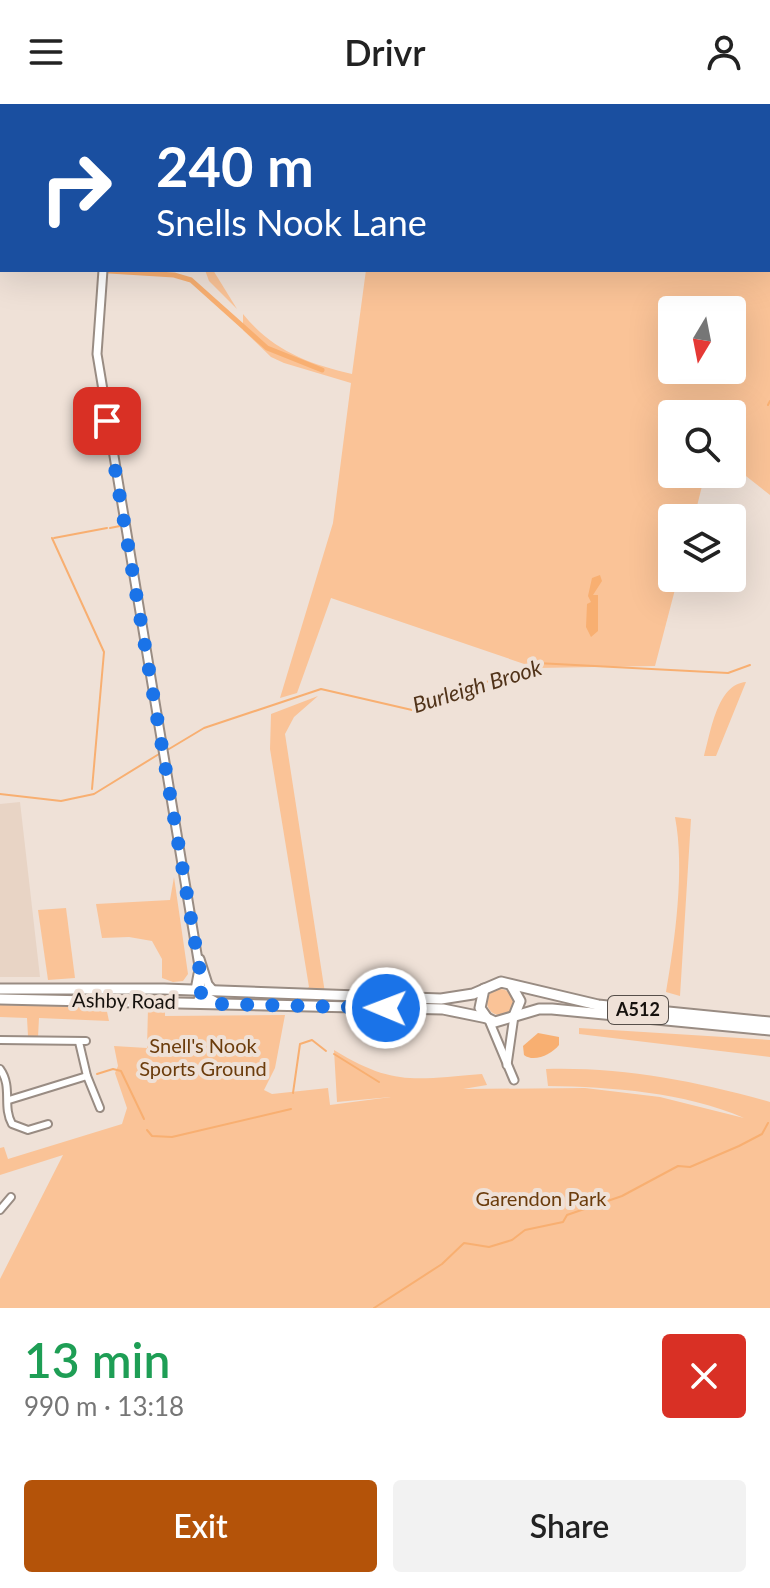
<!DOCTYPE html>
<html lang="en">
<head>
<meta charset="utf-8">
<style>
  body { margin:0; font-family:Lato,sans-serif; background:#f2f2f2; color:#222; height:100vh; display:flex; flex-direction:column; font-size:30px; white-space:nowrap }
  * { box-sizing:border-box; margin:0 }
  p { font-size:26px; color:#767676 }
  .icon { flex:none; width:44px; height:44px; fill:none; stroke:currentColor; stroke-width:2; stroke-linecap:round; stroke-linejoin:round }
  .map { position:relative; height:1204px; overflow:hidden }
  .drawer { display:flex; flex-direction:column; background:#fff; flex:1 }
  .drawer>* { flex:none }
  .banner { position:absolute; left:0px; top:0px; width:770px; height:168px; box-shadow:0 8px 32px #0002; background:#1a4fa0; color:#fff; overflow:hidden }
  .needle { width:52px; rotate:190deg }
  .fabs { position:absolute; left:658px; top:192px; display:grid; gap:16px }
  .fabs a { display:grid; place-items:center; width:88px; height:88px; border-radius:8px; background:#fff; box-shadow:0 8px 32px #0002; font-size:40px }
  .pin { position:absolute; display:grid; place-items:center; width:68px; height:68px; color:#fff; margin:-34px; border-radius:16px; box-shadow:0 4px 12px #0006 }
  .me { position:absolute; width:88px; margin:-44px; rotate:271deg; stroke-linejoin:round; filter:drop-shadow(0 0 6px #0008) }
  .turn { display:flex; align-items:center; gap:28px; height:168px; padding:0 24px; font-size:36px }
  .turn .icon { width:104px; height:104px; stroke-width:2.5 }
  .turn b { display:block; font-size:56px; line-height:68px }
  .round { display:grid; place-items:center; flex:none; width:84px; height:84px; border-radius:8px; background:#f2f2f2 }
  .head { display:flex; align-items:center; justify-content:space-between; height:136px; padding:0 24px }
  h1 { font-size:48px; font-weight:600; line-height:60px; color:#1e9e55 }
  .cta { display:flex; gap:16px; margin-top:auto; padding:16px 24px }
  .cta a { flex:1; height:92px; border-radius:8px; background:#b45309; color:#fff; font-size:32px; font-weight:600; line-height:92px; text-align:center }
  .cta a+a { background:#f2f2f2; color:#222 }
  header { display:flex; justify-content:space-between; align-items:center; height:104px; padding:0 24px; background:#fff; font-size:36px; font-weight:600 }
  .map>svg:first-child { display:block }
</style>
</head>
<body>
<header><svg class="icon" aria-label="menu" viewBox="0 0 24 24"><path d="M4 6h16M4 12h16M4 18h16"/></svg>Drivr<svg class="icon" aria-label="person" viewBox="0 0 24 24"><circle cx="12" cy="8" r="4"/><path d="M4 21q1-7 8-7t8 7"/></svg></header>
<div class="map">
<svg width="770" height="1204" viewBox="0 0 770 1204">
  <rect width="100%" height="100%" fill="#efe1d7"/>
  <!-- built -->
  <polygon fill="#e8d4c5" points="20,698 40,873 0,873 0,700"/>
  <!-- green -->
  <g fill="#fac397" fill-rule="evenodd">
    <path d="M434 0H770V391L732 361V310H672V370H705L694 414H672V474H678L655 562 536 564 331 494 297 589 280 594 333 419 351 279 284 259 271 253 243 226V210C272 246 308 260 352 270L366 166H768V2ZM672 206H732V266H672Z"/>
    <polygon points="205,166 213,166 237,205 209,177"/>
    <path d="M746 578 716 652H704C711 628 717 580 746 578Z"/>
    <polygon points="318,592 294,613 285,630 325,889 305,886 309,883 270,645 271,610"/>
    <path d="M675 713 691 715 680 892 666 888C675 836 685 765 675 713Z"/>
    <polygon points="174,773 188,870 183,877 173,878 162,874 162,855 152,837 129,833 102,834 96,800 170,796"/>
    <polygon points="66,804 75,874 48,876 38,806"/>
    <circle cx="500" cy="898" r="13"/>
    <polygon points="0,888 181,889 183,892 0,891"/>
    <polygon points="0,901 106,903 109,917 39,914 38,933 28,932 27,914 0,913"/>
    <path d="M148 904H165V912L285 911 275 964 264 986 272 990 328 984 330 1001 391 993 337 998 334 946C394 983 416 975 482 970L487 981 463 985 585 984 660 993 744 1014C684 988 612 983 548 982L546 965C623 963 696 977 770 998V1204H0V1175L63 1051 0 1071V1044L4 1043 8 1055 122 1020 127 1004 115 969 118 962 114 942 147 944Z"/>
    <polygon points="579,924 770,936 770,953 579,930"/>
  </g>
  <!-- water -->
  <g fill="#f8af71">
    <polygon points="600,471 602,477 593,491 598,491 598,527 591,533 586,523 587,500 591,498 588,492 592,474"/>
    <path d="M538 929 559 933V941C552 950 534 959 524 951L523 942Z"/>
  </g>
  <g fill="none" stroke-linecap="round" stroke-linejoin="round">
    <!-- stream -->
    <g stroke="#f8af71" stroke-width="2">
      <polyline points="768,301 770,297"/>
      <polyline points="110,424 120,422"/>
      <polyline points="52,434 104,548 92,685"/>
      <polyline points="54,434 107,424"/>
      <polyline points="169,645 204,624 321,585 412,606 537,559 728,569 750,561"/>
      <polyline points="0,690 61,697 94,690 159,650"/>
      <polyline points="334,950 379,978"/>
      <polyline points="97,970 113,965 121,967 144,1015"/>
      <polyline points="293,989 300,940 312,936 326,947"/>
      <polyline points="147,1026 152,1032 172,1033 291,1005"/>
      <polyline points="374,1204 442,1160 464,1139 489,1143 512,1136 525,1126 563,1118 567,1111 622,1092 678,1062 690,1063 739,1042 762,1030 768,1019"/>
    </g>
    <!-- canal -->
    <polyline stroke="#f8af71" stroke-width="5" points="109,167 174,171 191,176 267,244 322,266"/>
    <!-- minor casing -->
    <g stroke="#998c83" stroke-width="10">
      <g id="minor">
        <polyline points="0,16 2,19"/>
        <polyline points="0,72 2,72"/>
        <polyline points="0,936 86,937"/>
        <polyline points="79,938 87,972 100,1004"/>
        <path d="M0 965C13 983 2 1002 12 1020L28 1026 48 1020"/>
        <polyline points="9,996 87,972"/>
        <polyline points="0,1106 11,1093"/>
      </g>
    </g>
    <!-- tertiary casing -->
    <g stroke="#998c83" stroke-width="11">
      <g id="tertiary">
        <polyline points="51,0 52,2"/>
        <polyline points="103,166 97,250 201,874 201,891 196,899"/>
        <polyline points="200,855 208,880 214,887"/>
        <polyline points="198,870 195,886 219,899"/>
        <polyline points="488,914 514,976"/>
        <polyline points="507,961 514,912"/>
      </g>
    </g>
    <!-- primary casing -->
    <g stroke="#998c83" stroke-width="13">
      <g id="primary">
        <polyline points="511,881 520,897 514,912"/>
        <polyline points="0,885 164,885 441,895 473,890 501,878 598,901 770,918"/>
        <polyline points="484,885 480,904 487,914 495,918 539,905 552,905 770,926"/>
        <polyline points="0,895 443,905 487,914"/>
      </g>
    </g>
    <!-- minor -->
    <use href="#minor" stroke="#fff" stroke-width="6"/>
    <!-- tertiary -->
    <use href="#tertiary" stroke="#fff" stroke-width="7"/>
    <!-- primary -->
    <use href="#primary" stroke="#fff" stroke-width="9"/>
  </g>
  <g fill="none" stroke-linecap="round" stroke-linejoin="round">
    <!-- route -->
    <polyline stroke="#1a73e8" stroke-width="14" stroke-dasharray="0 25.2" points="107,317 201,874 201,891 221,900 386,904"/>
  </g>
  <g text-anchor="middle" stroke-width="8" stroke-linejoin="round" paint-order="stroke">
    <!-- shield labels -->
    <rect fill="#efe1d7" stroke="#564f4a" stroke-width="2" x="608" y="892" width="60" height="28" rx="6"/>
    <g font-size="18" font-weight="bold" fill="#15110d">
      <text x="638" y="912">A512</text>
    </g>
    <!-- street labels -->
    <g font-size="20" fill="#15110d" stroke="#efe1d7">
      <text transform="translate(124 897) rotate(1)" y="7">Ashby Road</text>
    </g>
    <!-- park labels -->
    <g font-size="20" fill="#6b3c0c" stroke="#efe1d7">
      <text x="203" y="949">Snell's Nook<tspan x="203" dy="23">Sports Ground</tspan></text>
      <text x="541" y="1102">Garendon Park</text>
    </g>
    <!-- water labels -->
    <g font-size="22" font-style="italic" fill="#513319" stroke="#efe1d7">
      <text transform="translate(477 582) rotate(-17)" y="8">Burleigh Brook</text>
    </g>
  </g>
</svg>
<div class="fabs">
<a><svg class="needle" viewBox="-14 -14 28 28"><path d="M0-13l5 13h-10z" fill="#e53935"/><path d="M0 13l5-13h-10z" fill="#767676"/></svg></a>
<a><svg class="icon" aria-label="search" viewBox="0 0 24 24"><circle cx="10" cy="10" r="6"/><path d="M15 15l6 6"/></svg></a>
<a><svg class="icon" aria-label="layers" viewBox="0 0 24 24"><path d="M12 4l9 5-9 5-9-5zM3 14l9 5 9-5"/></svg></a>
</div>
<div class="pin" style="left:107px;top:317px;background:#d93025"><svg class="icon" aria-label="arrive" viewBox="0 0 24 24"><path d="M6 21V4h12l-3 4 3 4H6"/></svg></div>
<svg class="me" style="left:386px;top:904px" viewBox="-20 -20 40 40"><circle r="17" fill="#1a73e8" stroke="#fff" stroke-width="3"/><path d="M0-11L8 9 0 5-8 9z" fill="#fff"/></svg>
<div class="banner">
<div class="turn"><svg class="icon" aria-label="right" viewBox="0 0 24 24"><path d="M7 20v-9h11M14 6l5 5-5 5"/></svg><div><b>240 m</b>Snells Nook Lane</div></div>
</div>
</div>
<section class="drawer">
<div class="head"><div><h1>13 min</h1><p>990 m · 13:18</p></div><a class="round" style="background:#d93025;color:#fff"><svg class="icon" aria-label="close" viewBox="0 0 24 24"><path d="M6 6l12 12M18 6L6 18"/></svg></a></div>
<div class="cta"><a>Exit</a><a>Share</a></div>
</section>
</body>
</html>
